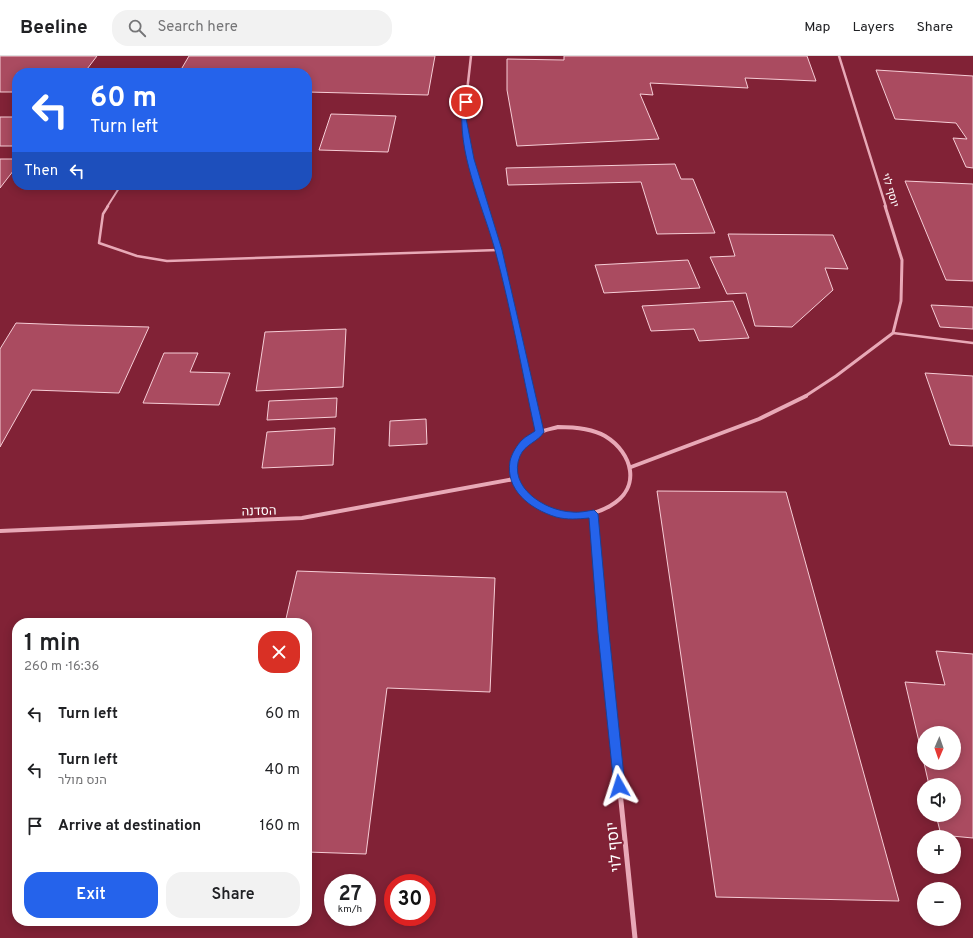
<!DOCTYPE html>
<html lang="en">
<head>
<meta charset="utf-8">
<style>
  body { margin:0; font-family:Overpass,Heebo,sans-serif; background:#f2f2f2; color:#202124; height:100vh; display:flex; flex-direction:column; font-size:15px; white-space:nowrap }
  * { box-sizing:border-box; margin:0 }
  p { font-size:13px; color:#757577 }
  .icon { flex:none; width:22px; height:22px; fill:none; stroke:currentColor; stroke-width:2; stroke-linecap:round; stroke-linejoin:round }
  .map { position:relative; flex:1; overflow:hidden }
  .sheet { position:absolute; left:12px; top:562px; width:300px; height:308px; display:flex; flex-direction:column; background:#fff; border-radius:16px; box-shadow:0 2px 10px #0003 }
  .sheet>* { flex:none }
  .top-card { position:absolute; left:12px; top:12px; width:300px; height:122px; border-radius:16px; box-shadow:0 2px 10px #0003; background:#2563eb; color:#fff; overflow:hidden }
  .needle { width:26px; rotate:182deg }
  .fabs { position:absolute; left:917px; top:670px; display:grid; gap:8px }
  .fabs a { display:grid; place-items:center; width:44px; height:44px; border-radius:50%; background:#fff; box-shadow:0 2px 10px #0003; font-size:20px }
  .speed { position:absolute; left:324px; top:818px; display:flex; gap:8px; font-size:20px; font-weight:700; text-align:center }
  .speed>* { display:grid; place-content:center; width:52px; height:52px; border-radius:50%; background:#fff; box-shadow:0 2px 10px #0003; line-height:1 }
  .speed small { font-size:10px; font-weight:400 }
  .speed .limit { border:6px solid #d22; background:#fff; color:#111 }
  .pin { position:absolute; display:grid; place-items:center; width:34px; height:34px; color:#fff; margin:-17px; border:2px solid #fff; border-radius:50%; box-shadow:0 1px 4px #0007 }
  .me { position:absolute; width:44px; margin:-22px; rotate:354deg; stroke-linejoin:round; filter:drop-shadow(0 0 3px #0008) }
  .turn { display:flex; align-items:center; gap:14px; height:84px; padding:0 12px; font-size:18px }
  .turn .icon { width:52px; height:52px; stroke-width:2.5 }
  .turn b { display:block; font-size:28px; line-height:34px }
  .then { display:flex; align-items:center; height:38px; padding:0 12px; background:#0003; gap:8px; font-size:15px }
  .round { display:grid; place-items:center; flex:none; width:42px; height:42px; border-radius:16px; background:#f2f2f2 }
  .summary { display:flex; align-items:center; justify-content:space-between; height:68px; padding:0 12px }
  h1 { font-size:24px; font-weight:600; line-height:30px }
  .button { display:flex; gap:8px; margin-top:auto; padding:8px 12px }
  .button a { flex:1; height:46px; border-radius:16px; background:#2563eb; color:#fff; font-size:16px; font-weight:600; line-height:46px; text-align:center }
  .button a+a { background:#f2f2f2; color:#202124 }
  ul { padding:0; list-style:none }
  li { display:flex; align-items:center; gap:12px; height:56px; padding:0 12px }
  li div { flex:1 }
  li b { display:block; font-size:15px }
  li em { font-style:normal }
  header { display:flex; align-items:center; gap:24px; box-sizing:border-box; height:56px; padding:0 20px; background:#fff; border-bottom:1px solid #e0e0e0 }
  header strong { font-size:19px }
  nav { display:flex; gap:22px; margin-inline-start:auto; font-size:14px }
  .search { width:280px; height:36px; background:#f2f2f2; display:flex; align-items:center; gap:10px; box-sizing:border-box; padding:0 14px; border-radius:16px; color:#757577; font-size:15px }
  .map>svg:first-child { display:block }
</style>
</head>
<body>
<header>
<strong>Beeline</strong>
<div class="search"><svg class="icon" aria-label="search" viewBox="0 0 24 24"><circle cx="10" cy="10" r="6"/><path d="M15 15l6 6"/></svg>Search here</div>
<nav><a>Map</a><a>Layers</a><a>Share</a></nav>
</header>
<div class="map">
<svg width="973" height="882" viewBox="0 0 973 882">
  <rect width="100%" height="100%" fill="#812236"/>
  <!-- building -->
  <g fill="#aa4b60" stroke="#f6cdd6">
    <polygon points="0,0 97,0 84,17 17,17 17,36 0,36"/>
    <polygon points="189,0 435,0 428,39 307,36 307,17 179,17"/>
    <polygon points="564,0 807,0 816,25 745,22 748,32 650,27 653,39 640,38 659,83 517,90 507,34 507,3 564,4"/>
    <polygon points="876,14 973,20 973,112 966,111 953,82 967,83 956,67 895,63"/>
    <polygon points="331,58 396,60 388,96 319,94"/>
    <rect x="0" y="61" width="17" height="29"/>
    <polygon points="0,103 17,103 17,110 0,132"/>
    <polygon points="675,108 681,123 693,123 715,177 657,178 641,126 508,129 506,112"/>
    <polygon points="905,125 973,128 973,225 946,224"/>
    <polygon points="728,178 833,179 848,213 825,212 833,234 792,271 755,270 746,237 727,238 710,201 735,200"/>
    <polygon points="688,204 700,232 604,237 595,209"/>
    <polygon points="733,245 749,282 699,285 694,273 651,275 642,250"/>
    <polygon points="931,249 973,251 973,273 940,271"/>
    <polygon points="16,267 69,269 149,271 119,337 32,334 0,391 0,293"/>
    <polygon points="346,273 343,331 256,335 265,276"/>
    <polygon points="164,297 198,297 190,316 230,317 219,349 143,347"/>
    <polygon points="925,317 973,320 973,390 950,389"/>
    <polygon points="337,342 336,361 267,364 269,345"/>
    <polygon points="426,363 427,388 389,390 390,365"/>
    <polygon points="335,372 333,409 262,412 267,376"/>
    <polygon points="657,435 786,436 899,845 716,841"/>
    <polygon points="297,515 495,522 490,636 387,632 366,798 307,796 307,567 285,567"/>
    <polygon points="936,595 973,598 973,782 941,779 936,759 954,759 954,729 929,729 924,707 954,707 954,677 924,677 924,707 905,626 945,629"/>
  </g>
  <g fill="none" stroke-linecap="round" stroke-linejoin="round">
    <!-- lane-far1 -->
    <polyline stroke="#e8a9b7" stroke-width="2" points="107,151 121,129"/>
    <!-- lane -->
    <g stroke="#e8a9b7" stroke-width="2.5">
      <polyline points="108,150 103,158 99,187 137,200 167,205 498,194"/>
      <polyline points="893,277 973,287"/>
    </g>
    <!-- street-far3 -->
    <g stroke="#e8a9b7" stroke-width="2.5">
      <polyline points="471,0 464,62 471,103 485,151"/>
      <polyline points="839,0 886,151"/>
    </g>
    <!-- street-far2 -->
    <g stroke="#e8a9b7" stroke-width="3">
      <polyline points="485,150 498,194 532,341"/>
      <polyline points="804,341 836,320 893,277 901,245 902,204 885,150"/>
    </g>
    <!-- street-far1 -->
    <g stroke="#e8a9b7" stroke-width="4">
      <polyline points="532,340 540,376"/>
      <path d="M558 371C574 371 591 372 605 380 633 397 642 432 610 450 549 485 473 413 538 377 544 374 551 373 558 371Z"/>
      <polyline points="631,411 759,363 806,340"/>
      <polyline points="594,458 604,580"/>
      <polyline points="0,475 302,462 514,423"/>
    </g>
    <!-- street -->
    <polyline stroke="#e8a9b7" stroke-width="5" points="604,579 635,882"/>
  </g>
  <!-- route -->
  <path fill="#2563eb" stroke="#184099" d="M466 45 468 46 466 62 474 103 502 194 544 376C538 386 525 388 520 400 507 431 545 455 572 456 579 457 587 455 594 454L598 458 609 577 625 730 624 734 619 735 615 734 614 730 598 577 589 462C578 463 567 464 556 461 530 453 505 434 510 405 512 397 517 389 522 384 526 380 531 378 535 375 522 315 511 253 495 194 482 147 456 96 463 46Z"/>
  <g text-anchor="middle" stroke-width="4" stroke-linejoin="round" paint-order="stroke">
    <!-- far-street labels -->
    <g font-size="11" fill="#fff" stroke="#812236">
      <text transform="translate(891 134) rotate(73)" y="4">יוסף לוי</text>
    </g>
    <!-- street labels -->
    <g font-size="13" fill="#fff" stroke="#812236">
      <text transform="translate(259 454) rotate(-2)" y="5">הסדנה</text>
    </g>
    <!-- near-street labels -->
    <g font-size="16" fill="#fff" stroke="#812236">
      <text transform="translate(613 791) rotate(-96)" y="6">יוסף לוי</text>
    </g>
  </g>
</svg>
<div class="fabs">
<a><svg class="needle" viewBox="-14 -14 28 28"><path d="M0-13l5 13h-10z" fill="#e53935"/><path d="M0 13l5-13h-10z" fill="#757577"/></svg></a>
<a><svg class="icon" aria-label="sound" viewBox="0 0 24 24"><path d="M4 9h4l5-4v14l-5-4H4zM17 9q2 3 0 6"/></svg></a>
<a>+</a>
<a>−</a>
</div>
<div class="speed"><div>27<small>km/h</small></div><div class="limit">30</div></div>
<div class="pin" style="left:466px;top:46px;background:#d93025"><svg class="icon" aria-label="arrive" viewBox="0 0 24 24"><path d="M6 21V4h12l-3 4 3 4H6"/></svg></div>
<svg class="me" style="left:619px;top:730px" viewBox="-20 -20 40 40"><path d="M0-17L14 15 0 8-14 15z" fill="#2563eb" stroke="#fff" stroke-width="4"/></svg>
<div class="top-card">
<div class="turn"><svg class="icon" aria-label="left" viewBox="0 0 24 24"><path d="M17 20v-9H6M10 6l-5 5 5 5"/></svg><div><b>60 m</b>Turn left</div></div>
<div class="then">Then<svg class="icon" aria-label="left" viewBox="0 0 24 24"><path d="M17 20v-9H6M10 6l-5 5 5 5"/></svg></div>
</div>
<section class="sheet">
<div class="summary"><div><h1>1 min</h1><p>260 m · 16:36</p></div><a class="round" style="background:#d93025;color:#fff"><svg class="icon" aria-label="close" viewBox="0 0 24 24"><path d="M6 6l12 12M18 6L6 18"/></svg></a></div>
<ul>
<li><svg class="icon" aria-label="left" viewBox="0 0 24 24"><path d="M17 20v-9H6M10 6l-5 5 5 5"/></svg><div><b>Turn left</b></div><em>60 m</em></li>
<li><svg class="icon" aria-label="left" viewBox="0 0 24 24"><path d="M17 20v-9H6M10 6l-5 5 5 5"/></svg><div><b>Turn left</b><p>הנס מולר</p></div><em>40 m</em></li>
<li><svg class="icon" aria-label="arrive" viewBox="0 0 24 24"><path d="M6 21V4h12l-3 4 3 4H6"/></svg><div><b>Arrive at destination</b></div><em>160 m</em></li>
</ul>
<div class="button"><a>Exit</a><a>Share</a></div>
</section>
</div>
</body>
</html>
